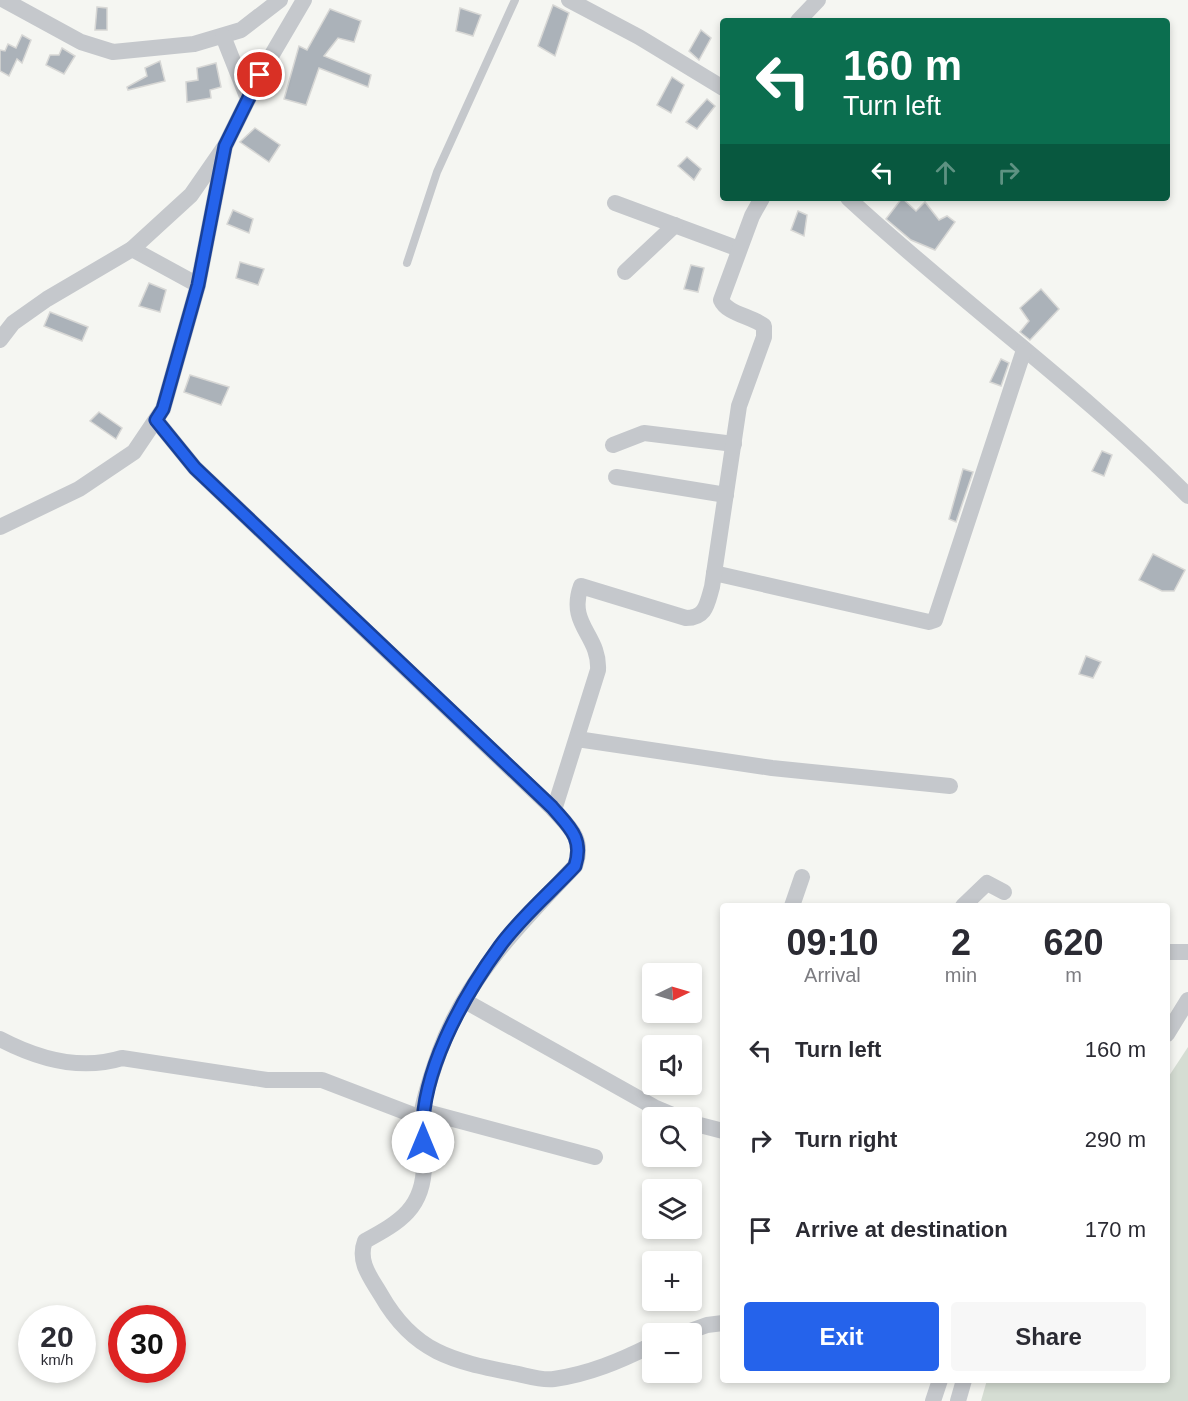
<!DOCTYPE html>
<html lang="en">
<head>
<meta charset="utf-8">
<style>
  body { margin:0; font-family:Arial,sans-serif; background:#f7f7f7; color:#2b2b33; height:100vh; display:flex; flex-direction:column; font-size:22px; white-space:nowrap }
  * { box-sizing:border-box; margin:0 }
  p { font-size:20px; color:#7c7c81 }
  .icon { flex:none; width:33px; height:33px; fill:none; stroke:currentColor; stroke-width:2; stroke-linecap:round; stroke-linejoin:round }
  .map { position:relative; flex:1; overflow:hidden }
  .side { position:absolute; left:720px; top:903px; width:450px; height:480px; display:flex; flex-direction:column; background:#fff; border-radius:6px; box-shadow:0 3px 9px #0003 }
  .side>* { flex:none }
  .banner { position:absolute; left:720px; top:18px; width:450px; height:183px; border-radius:6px; box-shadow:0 3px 9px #0003; background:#0b6e4f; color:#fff; overflow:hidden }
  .needle { width:39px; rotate:85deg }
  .buttons { position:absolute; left:642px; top:963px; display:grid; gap:12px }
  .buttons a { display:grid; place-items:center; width:60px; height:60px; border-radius:6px; background:#fff; box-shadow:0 3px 9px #0003; font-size:30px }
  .speed { position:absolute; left:18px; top:1305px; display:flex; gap:12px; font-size:30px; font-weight:700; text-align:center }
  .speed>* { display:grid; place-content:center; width:78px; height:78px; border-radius:50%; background:#fff; box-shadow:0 3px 9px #0003; line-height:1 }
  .speed small { font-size:15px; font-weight:400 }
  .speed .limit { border:9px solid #d22; background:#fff; color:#111 }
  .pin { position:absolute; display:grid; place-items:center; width:51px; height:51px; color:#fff; margin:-26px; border:3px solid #fff; border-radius:50%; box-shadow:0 2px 6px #0007 }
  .me { position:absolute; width:66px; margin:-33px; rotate:0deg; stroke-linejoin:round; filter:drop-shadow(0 0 4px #0008) }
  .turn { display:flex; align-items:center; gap:21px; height:126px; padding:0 24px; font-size:27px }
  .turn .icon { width:78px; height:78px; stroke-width:2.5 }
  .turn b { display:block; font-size:42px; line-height:51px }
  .lanes { display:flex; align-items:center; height:57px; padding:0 24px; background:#0003; justify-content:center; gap:30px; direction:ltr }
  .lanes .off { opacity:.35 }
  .eta { display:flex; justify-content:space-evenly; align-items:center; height:102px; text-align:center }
  .eta b { font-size:36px; font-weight:600; line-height:42px }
  .primary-button { display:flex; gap:12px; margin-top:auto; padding:12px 24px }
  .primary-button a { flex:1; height:69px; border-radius:6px; background:#2563eb; color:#fff; font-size:24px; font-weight:600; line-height:69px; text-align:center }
  .primary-button a+a { background:#f7f7f7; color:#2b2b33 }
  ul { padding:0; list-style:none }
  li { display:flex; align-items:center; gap:18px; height:90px; padding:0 24px }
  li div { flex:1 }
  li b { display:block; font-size:22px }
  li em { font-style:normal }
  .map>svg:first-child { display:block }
</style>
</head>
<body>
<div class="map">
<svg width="1188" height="1401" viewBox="0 0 1188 1401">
  <rect width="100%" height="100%" fill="#f5f6f2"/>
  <!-- green -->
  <polygon fill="#d5ddd3" points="1188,1047 1188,1401 981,1401 987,1380 1167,1380 1167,1079"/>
  <!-- building -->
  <g fill="#abb2b9" stroke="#d7d7d5" stroke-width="1.5">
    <polygon points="553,5 569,13 555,56 538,46"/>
    <polygon points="97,7 107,8 107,30 95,30"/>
    <polygon points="460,8 481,15 473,36 456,31"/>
    <polygon points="330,9 361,21 354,42 338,38 324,56 371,75 368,87 319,68 306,105 284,99 299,46 307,50"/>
    <polygon points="701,30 711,38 699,60 689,51"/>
    <polygon points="22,35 31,40 22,63 17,59 9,76 0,71 0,50 5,51 8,44 16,48"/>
    <polygon points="62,48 75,56 64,74 46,65 50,55 59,55"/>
    <polygon points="160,61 165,81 128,90 127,87 147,76 145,68"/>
    <polygon points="216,63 221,87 210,90 211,98 187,102 186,82 198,80 197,68"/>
    <polygon points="672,77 684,85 671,113 657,105"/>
    <polygon points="707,99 715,106 697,129 686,122"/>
    <polygon points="255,128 280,145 269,162 240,142"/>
    <polygon points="687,157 701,169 694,180 678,166"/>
    <polygon points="902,198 916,211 925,202 939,220 947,216 955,222 935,250 911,240 886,219"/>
    <polygon points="233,210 253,219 249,233 227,224"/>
    <polygon points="798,211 807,215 804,236 791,230"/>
    <polygon points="240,262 264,269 258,285 236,278"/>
    <polygon points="691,265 704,268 698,292 684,289"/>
    <polygon points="149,283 166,290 160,312 139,306"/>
    <polygon points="1041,289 1059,309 1030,340 1020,332 1029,321 1020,308"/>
    <polygon points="50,312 88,327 82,341 44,326"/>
    <polygon points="1001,359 1009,363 1001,386 990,382"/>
    <polygon points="190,375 229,387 221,405 184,392"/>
    <polygon points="99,412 122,428 116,439 90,421"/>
    <polygon points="1102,451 1112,455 1104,476 1092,471"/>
    <polygon points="963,469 973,472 956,522 949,519"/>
    <polygon points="1153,554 1185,570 1174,591 1162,591 1139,580"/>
    <polygon points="1086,656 1101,662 1093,678 1079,674"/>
  </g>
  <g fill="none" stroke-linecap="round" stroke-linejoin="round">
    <!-- lane -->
    <polyline stroke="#c5c8cc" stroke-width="8" points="407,263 437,172 515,0"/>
    <!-- street -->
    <g stroke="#c5c8cc" stroke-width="16">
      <polyline points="4,0 81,42 113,52 194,44 241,30 280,0"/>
      <polyline points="569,0 639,37 723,88"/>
      <polyline points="798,21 818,0"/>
      <polyline points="223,36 248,99"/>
      <path d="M848 198C959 301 1083 389 1188 496"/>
      <polyline points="615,203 739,249"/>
      <polyline points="132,249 198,285"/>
      <polyline points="625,272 675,225"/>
      <polyline points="0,340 13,323 47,299 132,249 191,195 225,146 260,75 304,0"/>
      <path d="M156 420 195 468 551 807C569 827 585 838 575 866 521 923 467 976 439 1053 433 1070 422 1101 421 1119 420 1134 425 1149 424 1164 424 1208 400 1222 365 1241 357 1262 371 1278 381 1295 414 1353 453 1361 513 1373 525 1375 541 1381 554 1379 589 1374 620 1361 652 1345"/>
      <polyline points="613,445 644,433 734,444"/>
      <polyline points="616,477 726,495"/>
      <polyline points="0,527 79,489 134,452 163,409 198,285 225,146"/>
      <polyline points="714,573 929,622 935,620 1024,350"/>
      <polyline points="577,739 772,768 950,786"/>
      <path d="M554 810 598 670C600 635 567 625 581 586L686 618C706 618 707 604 712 587L739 406 764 337V326C752 316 727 314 721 300L752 216 762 198"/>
      <polyline points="792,906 802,877"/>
      <polyline points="963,906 987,883 1004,892"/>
      <polyline points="1167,952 1188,952"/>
      <polyline points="465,1001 654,1107 680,1118"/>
      <polyline points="1167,1034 1188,1000"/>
      <path d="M0 1039C38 1059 80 1071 122 1058L267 1080H322L421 1118"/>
      <polyline points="423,1111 595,1157"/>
      <polyline points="692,1123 723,1131"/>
      <polyline points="682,1334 707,1325 723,1323"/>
      <polyline points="933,1401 940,1380"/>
      <polyline points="958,1401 964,1380"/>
    </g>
  </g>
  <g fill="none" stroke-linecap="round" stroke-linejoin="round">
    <!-- route casing -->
    <g stroke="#184099" stroke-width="15">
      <path id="route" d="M260 75 225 146 198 285 163 409 156 420 195 468 552 807C569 827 584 838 575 866 551 892 521 917 500 946 462 998 418 1076 423 1142"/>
    </g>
    <!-- route -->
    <use href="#route" stroke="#2563eb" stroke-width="10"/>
  </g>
</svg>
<div class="buttons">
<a><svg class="needle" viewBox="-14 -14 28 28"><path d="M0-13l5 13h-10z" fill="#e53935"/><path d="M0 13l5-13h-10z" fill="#7c7c81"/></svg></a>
<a><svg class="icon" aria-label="sound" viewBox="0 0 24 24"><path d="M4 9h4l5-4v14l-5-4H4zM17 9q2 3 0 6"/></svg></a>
<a><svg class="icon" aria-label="search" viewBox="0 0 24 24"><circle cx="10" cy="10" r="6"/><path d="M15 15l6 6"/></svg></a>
<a><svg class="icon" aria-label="layers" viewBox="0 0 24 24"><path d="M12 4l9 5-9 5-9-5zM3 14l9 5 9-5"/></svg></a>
<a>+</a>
<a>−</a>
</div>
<div class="speed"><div>20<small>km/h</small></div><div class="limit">30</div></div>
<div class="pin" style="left:260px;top:75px;background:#d93025"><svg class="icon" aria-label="arrive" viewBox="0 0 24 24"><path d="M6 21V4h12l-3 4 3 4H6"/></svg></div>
<svg class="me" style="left:423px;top:1142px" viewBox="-20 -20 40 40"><circle r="19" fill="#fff"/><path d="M0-13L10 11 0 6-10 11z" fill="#2563eb"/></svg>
<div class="banner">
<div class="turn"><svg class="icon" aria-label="left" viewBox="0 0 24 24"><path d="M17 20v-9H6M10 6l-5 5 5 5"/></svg><div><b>160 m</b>Turn left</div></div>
<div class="lanes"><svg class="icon" aria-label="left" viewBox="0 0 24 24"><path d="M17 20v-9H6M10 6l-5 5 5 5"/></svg><svg class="icon off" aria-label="ahead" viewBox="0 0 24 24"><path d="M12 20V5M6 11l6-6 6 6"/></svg><svg class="icon off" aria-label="right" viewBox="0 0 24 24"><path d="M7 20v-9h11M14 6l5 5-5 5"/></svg></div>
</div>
<section class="side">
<div class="eta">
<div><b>09:10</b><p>Arrival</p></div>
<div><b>2</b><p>min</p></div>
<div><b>620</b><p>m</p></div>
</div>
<ul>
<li><svg class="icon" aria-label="left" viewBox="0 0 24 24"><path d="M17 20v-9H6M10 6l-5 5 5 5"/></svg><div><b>Turn left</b></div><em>160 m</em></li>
<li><svg class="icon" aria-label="right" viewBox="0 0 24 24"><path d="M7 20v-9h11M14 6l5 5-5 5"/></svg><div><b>Turn right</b></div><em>290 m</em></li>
<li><svg class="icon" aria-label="arrive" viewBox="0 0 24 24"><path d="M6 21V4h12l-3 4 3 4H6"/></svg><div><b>Arrive at destination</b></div><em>170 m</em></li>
</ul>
<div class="primary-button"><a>Exit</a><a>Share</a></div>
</section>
</div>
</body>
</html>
